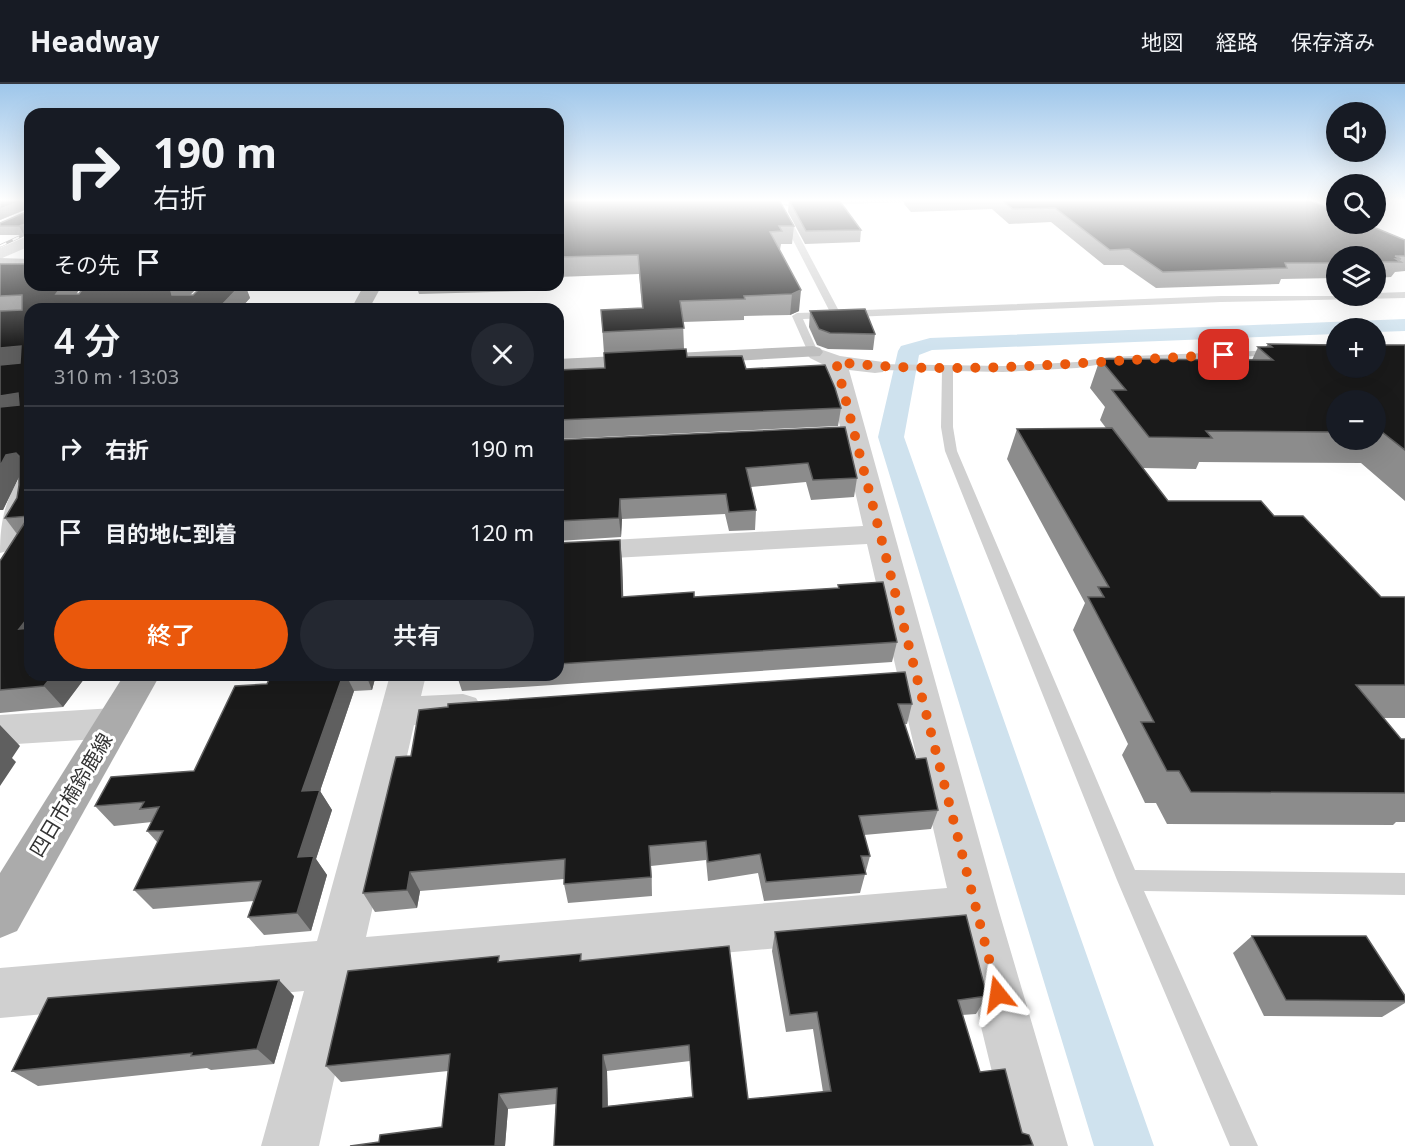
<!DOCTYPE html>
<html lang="ja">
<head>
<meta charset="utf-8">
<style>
  body { margin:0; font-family:"Noto Sans","Noto Sans JP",sans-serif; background:#242831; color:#f1f3f6; height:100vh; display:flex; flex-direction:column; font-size:22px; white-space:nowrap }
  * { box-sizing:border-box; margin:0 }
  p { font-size:20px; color:#9ea1a6 }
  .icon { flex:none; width:33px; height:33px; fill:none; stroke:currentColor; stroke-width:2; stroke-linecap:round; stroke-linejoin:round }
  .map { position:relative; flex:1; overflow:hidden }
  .sheet { position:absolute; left:24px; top:219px; width:540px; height:378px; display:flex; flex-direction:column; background:#171b24; border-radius:18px; box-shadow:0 6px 24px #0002 }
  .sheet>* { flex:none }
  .banner { position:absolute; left:24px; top:24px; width:540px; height:183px; border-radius:18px; box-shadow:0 6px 24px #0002; background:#171b24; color:#f1f3f6; overflow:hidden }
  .tools { position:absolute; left:1326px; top:18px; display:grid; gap:12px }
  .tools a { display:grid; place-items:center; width:60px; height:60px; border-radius:50%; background:#171b24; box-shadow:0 6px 24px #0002; font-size:30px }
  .pin { position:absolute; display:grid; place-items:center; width:51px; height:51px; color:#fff; margin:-26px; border-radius:12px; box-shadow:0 3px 9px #0006 }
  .me { position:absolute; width:66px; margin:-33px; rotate:345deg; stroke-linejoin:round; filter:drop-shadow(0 0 4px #0008) }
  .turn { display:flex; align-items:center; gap:21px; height:126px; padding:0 30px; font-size:27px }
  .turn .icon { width:78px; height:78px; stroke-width:2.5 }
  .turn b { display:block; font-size:42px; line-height:51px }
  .then { display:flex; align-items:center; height:57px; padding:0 30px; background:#0003; gap:12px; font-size:22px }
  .round { display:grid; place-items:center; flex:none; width:63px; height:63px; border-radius:32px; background:#242831 }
  .summary { display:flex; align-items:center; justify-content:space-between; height:102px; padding:0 30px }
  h1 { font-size:36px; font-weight:600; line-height:45px }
  .primary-button { display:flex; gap:12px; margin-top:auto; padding:12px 30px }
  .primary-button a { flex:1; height:69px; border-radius:36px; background:#ea580c; color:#fff; font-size:24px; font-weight:600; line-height:69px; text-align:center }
  .primary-button a+a { background:#242831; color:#f1f3f6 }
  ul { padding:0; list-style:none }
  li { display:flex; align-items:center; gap:18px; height:84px; padding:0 30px; border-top:2px solid #363941 }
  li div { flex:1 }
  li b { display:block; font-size:22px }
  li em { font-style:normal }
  header { display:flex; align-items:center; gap:36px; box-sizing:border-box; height:84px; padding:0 30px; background:#171b24; border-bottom:2px solid #363941 }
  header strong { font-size:28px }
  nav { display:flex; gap:33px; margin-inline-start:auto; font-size:21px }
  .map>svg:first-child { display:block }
</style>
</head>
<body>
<header>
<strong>Headway</strong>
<nav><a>地図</a><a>経路</a><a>保存済み</a></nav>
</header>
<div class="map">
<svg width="1405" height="1062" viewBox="0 0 1405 1062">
  <rect width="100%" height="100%" fill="#fff"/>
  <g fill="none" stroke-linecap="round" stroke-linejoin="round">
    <!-- canal -->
    <polygon fill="#cfe2ee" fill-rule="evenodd" points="1405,235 1405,247 1376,248 1376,244 1336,244 1336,250 932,266 919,271 904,353 1154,1062 1094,1062 878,353 898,267 901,262 930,254"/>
    <!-- lane -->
    <g fill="#d0d0d0" fill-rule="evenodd">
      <polygon points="884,116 971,116 786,122 782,120"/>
      <polygon points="783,127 787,129 839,227 1221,212 1376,212 1376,209 1405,208 1405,214 1221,218 803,235 818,268 813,271 808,268 792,232 797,229 830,228 779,129"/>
      <polygon points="1276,266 1280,267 1280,271 1109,279 1077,284 1003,288 953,287 953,343 957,367 1135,786 1405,789 1405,811 1144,807 1258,1062 1230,1062 1117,796 945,367 941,343 942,287 875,286 870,283 875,280 1003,282 1077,278 1109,273"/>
    </g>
    <!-- street -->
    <g fill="#d0d0d0" fill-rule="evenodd">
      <polygon points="30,151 30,162 0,175 0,164"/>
      <polygon points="817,264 840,272 883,278 886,283 883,288 875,289 849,286 998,824 1068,1062 1010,1062 958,848 355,902 319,1062 261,1062 304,907 0,934 0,884 317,857 390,591 426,591 421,612 463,610 476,614 482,624 476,634 463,638 414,641 366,853 947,804 867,460 558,477 558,459 863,442 826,282 810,274 807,270 810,266"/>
      <path d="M30 391V433L11 466 0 469C0 440 4 418 20 393Z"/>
      <polygon points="114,624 127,628 133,639 127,650 114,654 0,661 0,631"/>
    </g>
    <!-- secondary -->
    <g fill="#bdbdbd" fill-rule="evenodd">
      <polygon points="0,174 30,175 30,185 0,184"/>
      <polygon points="813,262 820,264 823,268 820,272 558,287 558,275"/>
    </g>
    <!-- primary -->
    <g fill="#ababab" fill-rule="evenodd">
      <polygon points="364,201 382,201 369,225 351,225"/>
      <polygon points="124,591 160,591 17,847 0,854 0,789"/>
    </g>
    <!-- rail casing -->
    <g stroke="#888" stroke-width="3">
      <polyline id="rail" points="0,162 30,148"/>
    </g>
    <!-- rail -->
    <use href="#rail" stroke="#fff" stroke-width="2" stroke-dasharray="7" stroke-linecap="butt"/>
  </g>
  <!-- wall -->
  <g fill="#8c8c8c" fill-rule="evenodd">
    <polygon points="0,116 30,116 30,149 24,151 0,151 0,139 26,128 27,125 0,136"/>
    <polygon points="558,116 794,142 792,160 781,160 780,166 779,166 799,227 790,231 744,232 744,236 683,238 684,265 687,273 746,285 841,324 838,342 558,355 558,286 605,284 601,226 642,224 639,190 558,193"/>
    <polygon points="789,116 861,146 860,158 805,160 788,128"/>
    <polygon points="905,116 1309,116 1405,156 1405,187 1395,188 1391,193 1376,194 1376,172 1336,172 1336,194 1281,195 1279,200 1156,204 1123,181 1104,181 1051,138 1009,140 992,125 911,128 904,120"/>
    <polygon points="0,180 30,201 82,201 76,210 196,205 190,211 193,211 203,201 245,201 250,214 240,225 30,225 30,591 87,591 63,623 0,629 0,477 17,450 5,434 17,414 19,401 19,392 3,426 0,426"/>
    <polygon points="416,201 531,201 529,207 419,210"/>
    <polygon points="810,227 875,250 873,266 828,265 817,261 809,243"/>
    <path d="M1268 260 1405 261V417L1361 379 1199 378 1196 385 1143 384 1168 417 1274 432 1381 513H1405V634H1383L1401 655H1405V738H1396L1393 741 1167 740 1156 719H1145L1122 671 1128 660 1073 546 1085 519 1007 375 1017 345 1106 344 1100 336 1105 323 1090 304 1100 275 1252 276 1258 263H1266ZM1336 316H1376V356H1336Z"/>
    <polygon points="845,343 857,394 854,413 811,416 806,398 751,403 756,426 755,446 729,447 725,430 622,435 621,453 558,457 558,356"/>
    <polygon points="558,459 622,476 623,513 694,513 838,504 838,501 897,558 892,578 462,607 457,592 448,593 447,591 558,591"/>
    <polygon points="271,591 376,591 372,606 354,607 320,707 332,726 316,775 327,791 311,847 264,851 248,833 254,817 153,825 134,806 158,759 147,747 152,738 114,742 95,722 194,687 267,600"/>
    <polygon points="912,620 907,640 904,640 916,675 938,726 931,745 864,751 870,772 860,809 764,817 758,789 708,797 706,776 651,782 652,812 568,819 564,800 564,795 420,807 417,824 375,828 363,809 411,672 419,626"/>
    <path d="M775 848 987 912 976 930 962 931 980 988 1022 1049 1033 1061 1031 1062H554L556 1020 508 1025 505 1062H350L379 1058 442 1043 448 987 341 998 326 982 501 877 581 870 582 877 729 862 748 1015 823 1008 813 945 786 948 772 867ZM690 977 692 1013 608 1022 607 987Z"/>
    <polygon points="1252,852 1405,912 1405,919 1382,933 1264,932 1233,869"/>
    <polygon points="294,912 274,980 211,986 207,984 38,1002 12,987"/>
  </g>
  <!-- shaded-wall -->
  <g fill="#5f5f5f">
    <polygon points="25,116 29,124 0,136 0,125"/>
    <polygon points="26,140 30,149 24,151 19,142"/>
    <polygon points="63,201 82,201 67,225 56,210"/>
    <polygon points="177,201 194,201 196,205 178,223 171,207"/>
    <polygon points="241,201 245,201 250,214 240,225 218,225"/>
    <polygon points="801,206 799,227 790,231 792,210"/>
    <polygon points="21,262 30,277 0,282 0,264"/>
    <polygon points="18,309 30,328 0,333 0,312"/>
    <polygon points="16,369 30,389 20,391 3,426 0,426 0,382 6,371"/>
    <polygon points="620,415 622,435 621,453 619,434"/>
    <polygon points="620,456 622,476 624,534 622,513"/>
    <polygon points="30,531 30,558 19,545"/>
    <polygon points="53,591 87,591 63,623 44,602"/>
    <polygon points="343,591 346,591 354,607 320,707 332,726 316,775 327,791 311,847 297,829 298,773 302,707"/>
    <polygon points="366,591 376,591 372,606"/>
    <polygon points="0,641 20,662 12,674 16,678 0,702"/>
    <polygon points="649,762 651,782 652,812 651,793"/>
    <polygon points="410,788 420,807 417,824 407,806"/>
    <polygon points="279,896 294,912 274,980 257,965"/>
    <polygon points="603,971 607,987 608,1037 603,1023"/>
    <polygon points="499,1010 508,1025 505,1062 495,1062"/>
  </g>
  <!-- building -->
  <g fill="#1a1a1a" stroke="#5f5f5f" stroke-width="1.5" fill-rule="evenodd">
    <polygon points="0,116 24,116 0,125"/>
    <polygon points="25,116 30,116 30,142 27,142 26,140 19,142 0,142 0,139 26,128 28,117"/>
    <polygon points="558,116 779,116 794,142 779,142 782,147 770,148 801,206 792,210 744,212 745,215 680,217 684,244 603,248 601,226 643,224 638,171 558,173"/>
    <polygon points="789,116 839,116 861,146 806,147"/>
    <polygon points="1001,116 1309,116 1336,127 1336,140 1366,140 1405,156 1405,172 1395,172 1401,175 1396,175 1401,178 1376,178 1376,172 1336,172 1336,179 1285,179 1287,184 1163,188 1129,165 1110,166 1055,124 1013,125"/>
    <polygon points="0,180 30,180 30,201 63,201 56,210 79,210 85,201 177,201 171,207 172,211 193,211 203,201 241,201 218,225 30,225 30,531 19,545 30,544 30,591 53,591 44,602 0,606 0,477 29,432 5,434 17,414 19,401 19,372 16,369 6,371 0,382 0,323 19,321 18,309 0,312 0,281 20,279 21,262 0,264 0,227 22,226 22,211 0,212"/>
    <polygon points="865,225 875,250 830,249 819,245 810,227"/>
    <polygon points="1268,260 1336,261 1336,284 1376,284 1376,261 1405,261 1405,366 1382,348 1376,348 1376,316 1336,316 1336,348 1206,347 1212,354 1149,353 1112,306 1126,306 1100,275 1273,276 1258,263 1272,263"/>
    <polygon points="686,265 687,273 742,272 746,285 825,281 835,304 841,324 558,336 558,286 605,284 604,269"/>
    <polygon points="845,343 857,394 813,396 808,379 746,384 756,426 729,428 726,410 620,415 619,434 558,437 558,356"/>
    <polygon points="1112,344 1168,417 1261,417 1274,432 1303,432 1381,513 1405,513 1405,601 1356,601 1401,655 1405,655 1405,709 1191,708 1179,687 1167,687 1141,638 1154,638 1088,513 1104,513 1098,503 1109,503 1017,345"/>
    <polygon points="620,456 622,513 694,508 694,513 839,504 838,501 883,498 897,558 558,580 558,459"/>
    <polygon points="905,588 912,620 898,620 916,675 926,674 938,726 859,732 870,772 861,772 866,790 766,798 760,770 708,778 706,757 649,762 651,793 564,800 565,775 410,788 407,806 363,809 396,673 411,672 419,626 448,623 448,620"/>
    <polygon points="271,591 343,591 302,707 320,706 298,773 314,772 297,829 248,833 261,797 134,806 163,747 147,747 159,723 140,725 144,718 95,722 111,693 194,687 235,602 267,600"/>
    <path d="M966 831 987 912 958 916 980 988 1005 985 1022 1049 1029 1051 1033 1061 1021 1062H554L557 1004 499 1010 495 1062H350L379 1058 380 1051 442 1043 450 970 326 982 348 887 499 872 498 878 581 870 580 877 729 862 748 1015 831 1007 817 928 790 931 775 848ZM689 961 693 1013 603 1023V971Z"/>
    <polygon points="1252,852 1366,852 1405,912 1405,917 1286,916"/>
    <polygon points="279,896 257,965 191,972 192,969 12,987 48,914"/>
  </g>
  <!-- sky -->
  <linearGradient id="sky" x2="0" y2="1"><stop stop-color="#9ec6ea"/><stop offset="0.44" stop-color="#fff"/><stop offset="1" stop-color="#fff" stop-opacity="0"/></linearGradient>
  <rect width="1405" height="264" fill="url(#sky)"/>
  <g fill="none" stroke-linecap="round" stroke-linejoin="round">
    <!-- route -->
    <path stroke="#ea580c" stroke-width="10" stroke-dasharray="0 18" d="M998 910 836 278C965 293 1094 276 1224 271"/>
  </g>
  <g text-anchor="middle" stroke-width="6" stroke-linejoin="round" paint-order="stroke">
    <!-- near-street labels -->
    <g font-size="20" fill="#333" stroke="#fff">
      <text transform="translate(71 711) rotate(-59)" y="7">四日市楠鈴鹿線</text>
    </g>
  </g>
</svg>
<div class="tools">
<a><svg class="icon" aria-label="sound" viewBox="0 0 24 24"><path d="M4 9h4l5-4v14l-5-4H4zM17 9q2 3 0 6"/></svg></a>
<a><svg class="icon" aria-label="search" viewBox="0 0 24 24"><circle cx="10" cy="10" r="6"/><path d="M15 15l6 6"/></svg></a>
<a><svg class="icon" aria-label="layers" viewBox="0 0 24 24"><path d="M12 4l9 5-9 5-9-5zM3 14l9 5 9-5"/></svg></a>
<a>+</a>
<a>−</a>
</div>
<div class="pin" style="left:1224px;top:271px;background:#d93025"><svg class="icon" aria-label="arrive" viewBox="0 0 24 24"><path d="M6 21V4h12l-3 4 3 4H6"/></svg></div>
<svg class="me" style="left:998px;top:910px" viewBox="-20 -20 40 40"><path d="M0-17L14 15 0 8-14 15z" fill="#ea580c" stroke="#fff" stroke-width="4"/></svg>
<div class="banner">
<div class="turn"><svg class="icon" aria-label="right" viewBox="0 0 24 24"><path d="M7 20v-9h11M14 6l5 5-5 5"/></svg><div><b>190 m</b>右折</div></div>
<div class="then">その先<svg class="icon" aria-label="arrive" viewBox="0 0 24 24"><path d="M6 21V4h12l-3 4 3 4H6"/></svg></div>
</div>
<section class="sheet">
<div class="summary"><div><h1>4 分</h1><p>310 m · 13:03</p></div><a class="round"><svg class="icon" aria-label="close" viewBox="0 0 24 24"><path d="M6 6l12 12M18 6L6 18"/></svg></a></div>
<ul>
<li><svg class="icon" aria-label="right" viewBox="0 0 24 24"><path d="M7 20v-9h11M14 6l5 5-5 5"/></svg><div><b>右折</b></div><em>190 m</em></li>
<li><svg class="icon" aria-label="arrive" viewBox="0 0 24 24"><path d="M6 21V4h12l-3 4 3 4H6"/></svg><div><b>目的地に到着</b></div><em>120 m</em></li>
</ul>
<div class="primary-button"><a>終了</a><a>共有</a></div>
</section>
</div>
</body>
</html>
